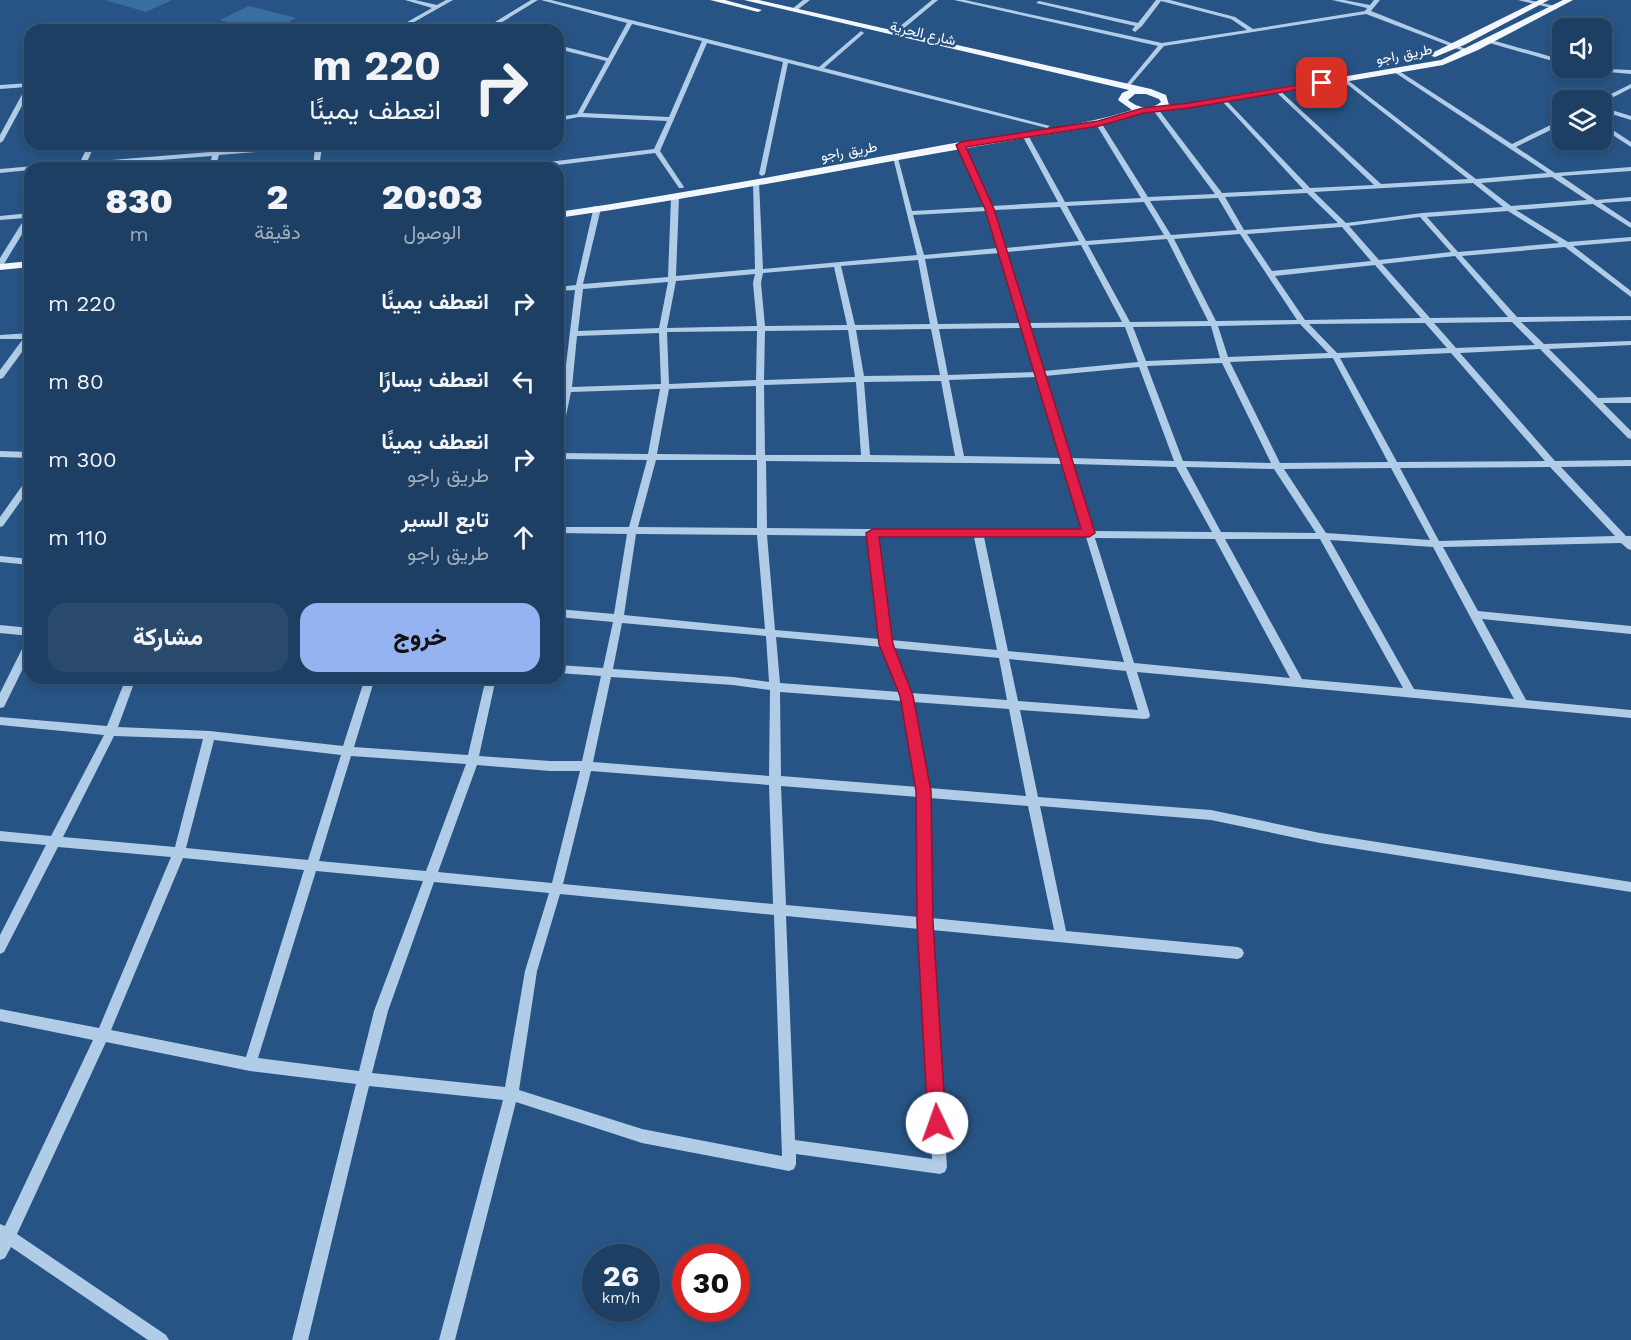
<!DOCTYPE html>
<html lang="ar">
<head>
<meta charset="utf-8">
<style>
  body { margin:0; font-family:"Work Sans",Vazirmatn,sans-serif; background:#2a4a6c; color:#f1f3f6; direction:rtl; height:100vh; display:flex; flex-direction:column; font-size:22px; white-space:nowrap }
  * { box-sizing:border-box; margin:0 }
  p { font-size:20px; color:#a0afbe }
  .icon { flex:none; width:33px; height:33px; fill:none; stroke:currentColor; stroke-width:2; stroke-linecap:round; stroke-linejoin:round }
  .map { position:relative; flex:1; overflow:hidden; direction:ltr }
  .drawer { position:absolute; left:24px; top:162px; width:540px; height:522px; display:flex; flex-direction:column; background:#1d3f63; border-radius:18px; box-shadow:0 3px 9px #0003,0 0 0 2px #3b5878; direction:rtl }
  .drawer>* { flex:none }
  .guide { position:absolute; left:24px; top:24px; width:540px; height:126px; border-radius:18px; box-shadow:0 3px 9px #0003,0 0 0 2px #3b5878; direction:rtl; background:#1d3f63; color:#f1f3f6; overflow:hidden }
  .fabs { position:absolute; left:1552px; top:18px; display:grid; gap:12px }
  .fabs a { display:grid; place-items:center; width:60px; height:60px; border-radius:12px; background:#1d3f63; box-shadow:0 3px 9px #0003,0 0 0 2px #3b5878; font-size:30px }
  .speed { position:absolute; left:582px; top:1244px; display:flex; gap:12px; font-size:30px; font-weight:700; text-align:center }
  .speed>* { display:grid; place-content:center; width:78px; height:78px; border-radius:50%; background:#1d3f63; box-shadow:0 3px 9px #0003,0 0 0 2px #3b5878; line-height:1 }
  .speed small { font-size:15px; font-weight:400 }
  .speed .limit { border:9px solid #d22; background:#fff; color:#111 }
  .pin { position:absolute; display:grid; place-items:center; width:51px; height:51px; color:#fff; margin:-26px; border-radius:12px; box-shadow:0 3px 9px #0006 }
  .me { position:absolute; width:66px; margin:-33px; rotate:357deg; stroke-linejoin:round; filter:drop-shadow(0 0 4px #0008) }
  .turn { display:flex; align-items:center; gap:21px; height:126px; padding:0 24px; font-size:27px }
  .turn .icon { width:78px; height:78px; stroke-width:2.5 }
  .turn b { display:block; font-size:42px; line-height:51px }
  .eta { display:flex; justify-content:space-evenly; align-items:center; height:102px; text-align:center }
  .eta b { font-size:36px; font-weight:800; line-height:42px }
  .primary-button { display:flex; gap:12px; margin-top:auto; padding:12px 24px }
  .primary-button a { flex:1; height:69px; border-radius:18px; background:#95b2f1; color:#111; font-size:24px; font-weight:800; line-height:69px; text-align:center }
  .primary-button a+a { background:#2a4a6c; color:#f1f3f6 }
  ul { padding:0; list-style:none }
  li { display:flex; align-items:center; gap:18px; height:78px; padding:0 24px }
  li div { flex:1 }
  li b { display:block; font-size:22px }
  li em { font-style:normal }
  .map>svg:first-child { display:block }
</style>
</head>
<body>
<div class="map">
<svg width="1631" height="1340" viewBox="0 0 1631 1340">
  <rect width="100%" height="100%" fill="#275484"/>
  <!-- green -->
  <g fill="#3b6ea0">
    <polygon points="105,0 172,0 146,12"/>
    <polygon points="249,6 296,18 274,30 256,30 220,20"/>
  </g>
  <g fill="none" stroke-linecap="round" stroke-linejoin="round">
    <!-- minor -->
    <g fill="#b0cce7" fill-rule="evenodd">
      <polygon points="405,0 415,0 437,5 446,0 453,0 400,30 393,30 432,8"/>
      <polygon points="531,0 538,0 489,30 482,30"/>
      <path d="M541 0H551L819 67 861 31 864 33 863 34 824 68 1050 126 1047 128 788 63 765 174 762 176 759 174 783 62 707 43 660 151 684 187 683 188H679L655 153 533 168H513L516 166 654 149 667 121 579 117 558 121V117L577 114 606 61 558 49V45L608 58 627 23ZM632 24 702 41 669 117 583 113Z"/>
      <polygon points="803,0 810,0 796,11 792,11 792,9"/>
      <polygon points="932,0 938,0 897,34 893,34 893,32"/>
      <polygon points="954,0 965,0 1162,43 1247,30 1231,19 1161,1 1142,26 1135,32 1132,30 1135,26 1036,3 1039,1 1138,23 1156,0 1170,0 1235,17 1253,29 1365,11 1367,8 1332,0 1344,0 1370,5 1374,0 1380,0 1371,11 1471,51 1466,52 1366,14 1164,46 1127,89 1125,88 1125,86 1158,46"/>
      <polygon points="1518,0 1529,0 1559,7 1556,9"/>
      <polygon points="1488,39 1563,60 1563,64 1486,42 1485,41"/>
      <polygon points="1582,68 1631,70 1631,74 1585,70"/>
      <path d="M1396 69 1512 144 1563 119V124L1516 147 1555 173 1631 167V171L1561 176 1596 200 1631 197V201L1601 203 1631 223V228L1593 204 1516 210 1568 242 1631 237V241L1573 246 1631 291V297L1565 247 1462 256 1517 317 1631 316V320L1521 322 1544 344 1631 341V345L1549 349 1598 398 1631 397V403H1603L1631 431V439L1628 438 1540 349 1460 353 1555 461 1631 460V466L1561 467 1626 536H1631V550L1628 549 1621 543 1443 547 1478 611 1631 626V634L1482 619 1526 700 1631 710V718L1137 672 1150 715 1149 718 1145 719 1020 710 1038 797 1211 810 1320 833 1631 882V892L1320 843 1211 820 1040 806 1066 931 1238 947 1242 949 1244 953 1242 957 1238 959 932 930 947 1167 945 1172 940 1174 796 1154V1164L794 1169 789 1171 642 1143 516 1102 455 1340H439L503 1100 369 1086 308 1340H292L356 1084 250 1071 106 1042 17 1234 166 1335 169 1340H148L11 1247 5 1258 0 1260V1224L5 1226 93 1040 0 1021V1009L99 1028 171 857 58 847 4 952 0 954V935L46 845 0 841V831L51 836 104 735 0 725V717L107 726 126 678H136L118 727 210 731 343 746 365 678H375L354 747 468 755 486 678H496L479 756 550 761H582L601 676 558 673V665L603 668 613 622 558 617V609L614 614 627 534 558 533V527H629L647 460 558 459V453L648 454 660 389 571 392 562 435 558 438V413L563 390 575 290 558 291V287L576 285 594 206 601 208 583 284 668 277 671 198 675 196 679 198 676 276 755 269 753 182 756 180 759 182 763 269 917 255 893 157 898 158 912 211 985 207 958 145 961 143 964 145 992 206 1058 202 1022 135 1025 133 1028 135 1065 202 1141 198 1096 124 1099 122 1102 124 1148 197 1215 194 1153 110 1156 108 1158 109 1222 193 1303 189 1222 101 1221 100 1224 98 1310 188 1374 185 1275 91 1274 90 1277 88 1381 184 1468 179 1343 81V79L1345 78 1476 179 1547 173 1394 72 1393 71ZM1552 177 1587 200 1511 206 1481 183ZM1473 183 1503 207 1422 213 1346 223 1314 192ZM1307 193 1338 223 1244 230 1225 197ZM1218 198 1237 230 1171 235 1150 201ZM1144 202 1164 235 1086 241 1067 206ZM1060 207 1079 241 1006 248 994 210ZM987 211 998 248 924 255 913 215ZM1508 211 1559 243 1458 252 1427 217ZM1420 217 1451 252 1379 260 1349 226ZM1342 227 1371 261 1272 271 1247 234ZM1240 234 1297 320 1216 321 1174 239ZM1167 239 1208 321 1130 322 1088 245ZM1081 245 1122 322 1029 323 1007 252ZM1000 253 1021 323 938 324 925 259ZM1455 256 1508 317 1430 318 1382 264ZM918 260 930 324 855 325 841 266ZM1375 265 1421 318 1305 320 1275 276ZM834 267 847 325 765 326 761 283 763 273ZM755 274 753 283 757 326 667 328 676 281ZM668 282 659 328 578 331 583 289ZM1512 322 1535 345 1456 348 1434 323ZM1425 323 1447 348 1337 353 1309 324ZM1300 324 1328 353 1228 357 1218 326ZM1211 326 1220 358 1146 361 1133 327ZM1125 327 1138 362 1044 371 1030 328ZM1022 328 1036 372 948 375 939 329ZM931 329 940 375 864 376 856 330ZM848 330 855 377 764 380 765 331ZM757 331 756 380 669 384 667 332ZM659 333 661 384 572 387 577 336ZM1451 353 1545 461 1397 462 1340 358ZM1332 358H1333L1388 462 1280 463 1230 362ZM1222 363 1271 463 1183 461 1147 366ZM1139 367 1174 461 1071 458 1045 376ZM1037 377 1062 458 964 456 949 380ZM941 381 955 456 870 455 864 382ZM856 382 861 455H765L764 385ZM756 386V455L657 454 669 389ZM656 460H757V528L638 527ZM766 461 1064 464 1084 531 767 528ZM1073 464 1176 467 1212 532 1093 531ZM1186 467 1274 469 1316 533 1221 532ZM1550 467 1615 536 1439 541 1400 468ZM1391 468 1430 540 1326 533 1284 469ZM636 534 757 535 765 629 624 615ZM767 535 868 536 880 639 775 630ZM877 536 974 537 997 650 891 640ZM984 537H1086L1124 662 1008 651ZM1095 538 1215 539 1290 678 1134 663ZM1225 539H1320L1403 688 1302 679ZM1330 540 1433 547 1514 699 1414 689ZM622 623 766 636 769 682 733 677 613 669ZM776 637 882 647 900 692 780 683ZM893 648 999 658 1007 700 911 693ZM1009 659 1126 671 1138 710 1018 701ZM611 677 733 685 770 690 769 776 593 762ZM780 692 902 701 918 787 781 776ZM913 702 1009 709 1026 796 929 788ZM114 736 203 739 175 847 63 837ZM214 740 341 755 308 860 186 848ZM351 756 466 764 426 871 319 861ZM477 765 550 771H580L552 883 438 872ZM591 771 769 785 773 904 563 884ZM781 786 918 797 919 917 786 905ZM930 798 1028 806 1054 930 931 918ZM183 858 304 870 246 1057 111 1030ZM316 871 423 881 374 1011 359 1071 258 1058ZM434 882 549 893 525 971 505 1087 372 1073 388 1011ZM560 894 774 915 782 1156 642 1129 519 1090 537 971ZM786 916 919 929 932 1159 795 1140Z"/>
      <polygon points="30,83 30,91 3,141 0,143 0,135 26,87 0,89 0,85"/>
      <polygon points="1631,84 1631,88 1604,102 1599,100"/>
      <polygon points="1602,107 1631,116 1631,120 1602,111"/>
      <polygon points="1602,123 1631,142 1631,147 1602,128"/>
      <polygon points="89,144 95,144 87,162 308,144 336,144 322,147 319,168 313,168 315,147 219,155 215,168 209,168 212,156 58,168 30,168 30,170 0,173 0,169 80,162"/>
      <polygon points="30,213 30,221 4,264 0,266 0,258 25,218 0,220 0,216"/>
      <polygon points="30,333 30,341 3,378 0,379 0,370 23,339 0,339 0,335"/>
      <polygon points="0,451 30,452 30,458 0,457"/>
      <polygon points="30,478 30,488 3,526 0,527 0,517 27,479"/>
      <polygon points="0,556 30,559 30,565 0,562"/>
      <polygon points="0,625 30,628 30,636 0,633"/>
      <polygon points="30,640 30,654 4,707 0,708 0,693 26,641"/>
    </g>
    <!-- major -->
    <g fill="#f2f7fe" fill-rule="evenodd">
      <polygon points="710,0 725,0 762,10 758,12"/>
      <path d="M744 0H759L1151 89 1166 95 1169 105 1189 103 1441 60 1563 0H1573L1478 50 1443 65C1343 82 1243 100 1143 113 1122 116 1103 126 1082 129 907 156 733 193 558 218V212C689 193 819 168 949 144 1010 133 1073 129 1132 110L1118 100 1122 93 1129 90ZM1135 94H1146L1159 99 1161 102C1150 111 1138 108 1128 100Z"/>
      <polygon points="1539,0 1549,0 1464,45 1435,57 1428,55"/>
      <polygon points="30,261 30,267 0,270 0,264"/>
    </g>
  </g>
  <!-- route -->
  <polygon fill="#e11d48" stroke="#92132f" stroke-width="1.5" points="1322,81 1326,83 1325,85 1189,108 1144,113 1099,126 966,147 994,209 1095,533 1089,537 879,537 893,644 913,696 931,791 933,923 946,1123 943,1129 937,1132 931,1129 928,1123 917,923 916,791 900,696 879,644 866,533 873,529 1081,529 985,209 956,145 961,142 1098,121 1143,108 1189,103"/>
  <g text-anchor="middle" stroke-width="5" stroke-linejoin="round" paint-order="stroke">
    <!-- far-street labels -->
    <g font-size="14" fill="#fff" stroke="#275484">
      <text transform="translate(923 33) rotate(13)" y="5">شارع الحرية</text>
      <text transform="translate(1404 54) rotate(-11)" y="5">طريق راجو</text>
      <text transform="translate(849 151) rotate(-10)" y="5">طريق راجو</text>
    </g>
  </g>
</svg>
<div class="fabs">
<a><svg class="icon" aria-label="sound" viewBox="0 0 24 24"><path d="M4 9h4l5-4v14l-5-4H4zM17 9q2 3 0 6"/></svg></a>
<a><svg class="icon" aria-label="layers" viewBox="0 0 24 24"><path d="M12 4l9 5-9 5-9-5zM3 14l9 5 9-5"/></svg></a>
</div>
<div class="speed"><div>26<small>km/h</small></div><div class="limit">30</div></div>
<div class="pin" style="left:1322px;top:83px;background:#d93025"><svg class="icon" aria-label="arrive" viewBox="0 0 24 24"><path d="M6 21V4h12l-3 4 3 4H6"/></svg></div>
<svg class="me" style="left:937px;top:1123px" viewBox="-20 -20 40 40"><circle r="19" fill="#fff"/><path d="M0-13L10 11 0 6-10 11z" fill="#e11d48"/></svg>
<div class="guide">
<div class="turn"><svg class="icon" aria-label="right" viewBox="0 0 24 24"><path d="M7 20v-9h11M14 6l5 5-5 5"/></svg><div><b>220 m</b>انعطف يمينًا</div></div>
</div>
<section class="drawer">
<div class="eta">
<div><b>20:03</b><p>الوصول</p></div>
<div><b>2</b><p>دقيقة</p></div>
<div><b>830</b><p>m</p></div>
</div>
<ul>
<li><svg class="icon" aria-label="right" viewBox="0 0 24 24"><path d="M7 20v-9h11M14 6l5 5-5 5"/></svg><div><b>انعطف يمينًا</b></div><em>220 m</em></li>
<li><svg class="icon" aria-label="left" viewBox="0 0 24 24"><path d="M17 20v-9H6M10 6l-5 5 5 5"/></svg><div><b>انعطف يسارًا</b></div><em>80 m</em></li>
<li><svg class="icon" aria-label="right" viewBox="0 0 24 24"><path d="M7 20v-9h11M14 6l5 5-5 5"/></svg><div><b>انعطف يمينًا</b><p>طريق راجو</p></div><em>300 m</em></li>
<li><svg class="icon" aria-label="ahead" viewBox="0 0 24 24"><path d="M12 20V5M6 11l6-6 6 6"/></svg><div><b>تابع السير</b><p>طريق راجو</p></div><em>110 m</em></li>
</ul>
<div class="primary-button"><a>خروج</a><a>مشاركة</a></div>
</section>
</div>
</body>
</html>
